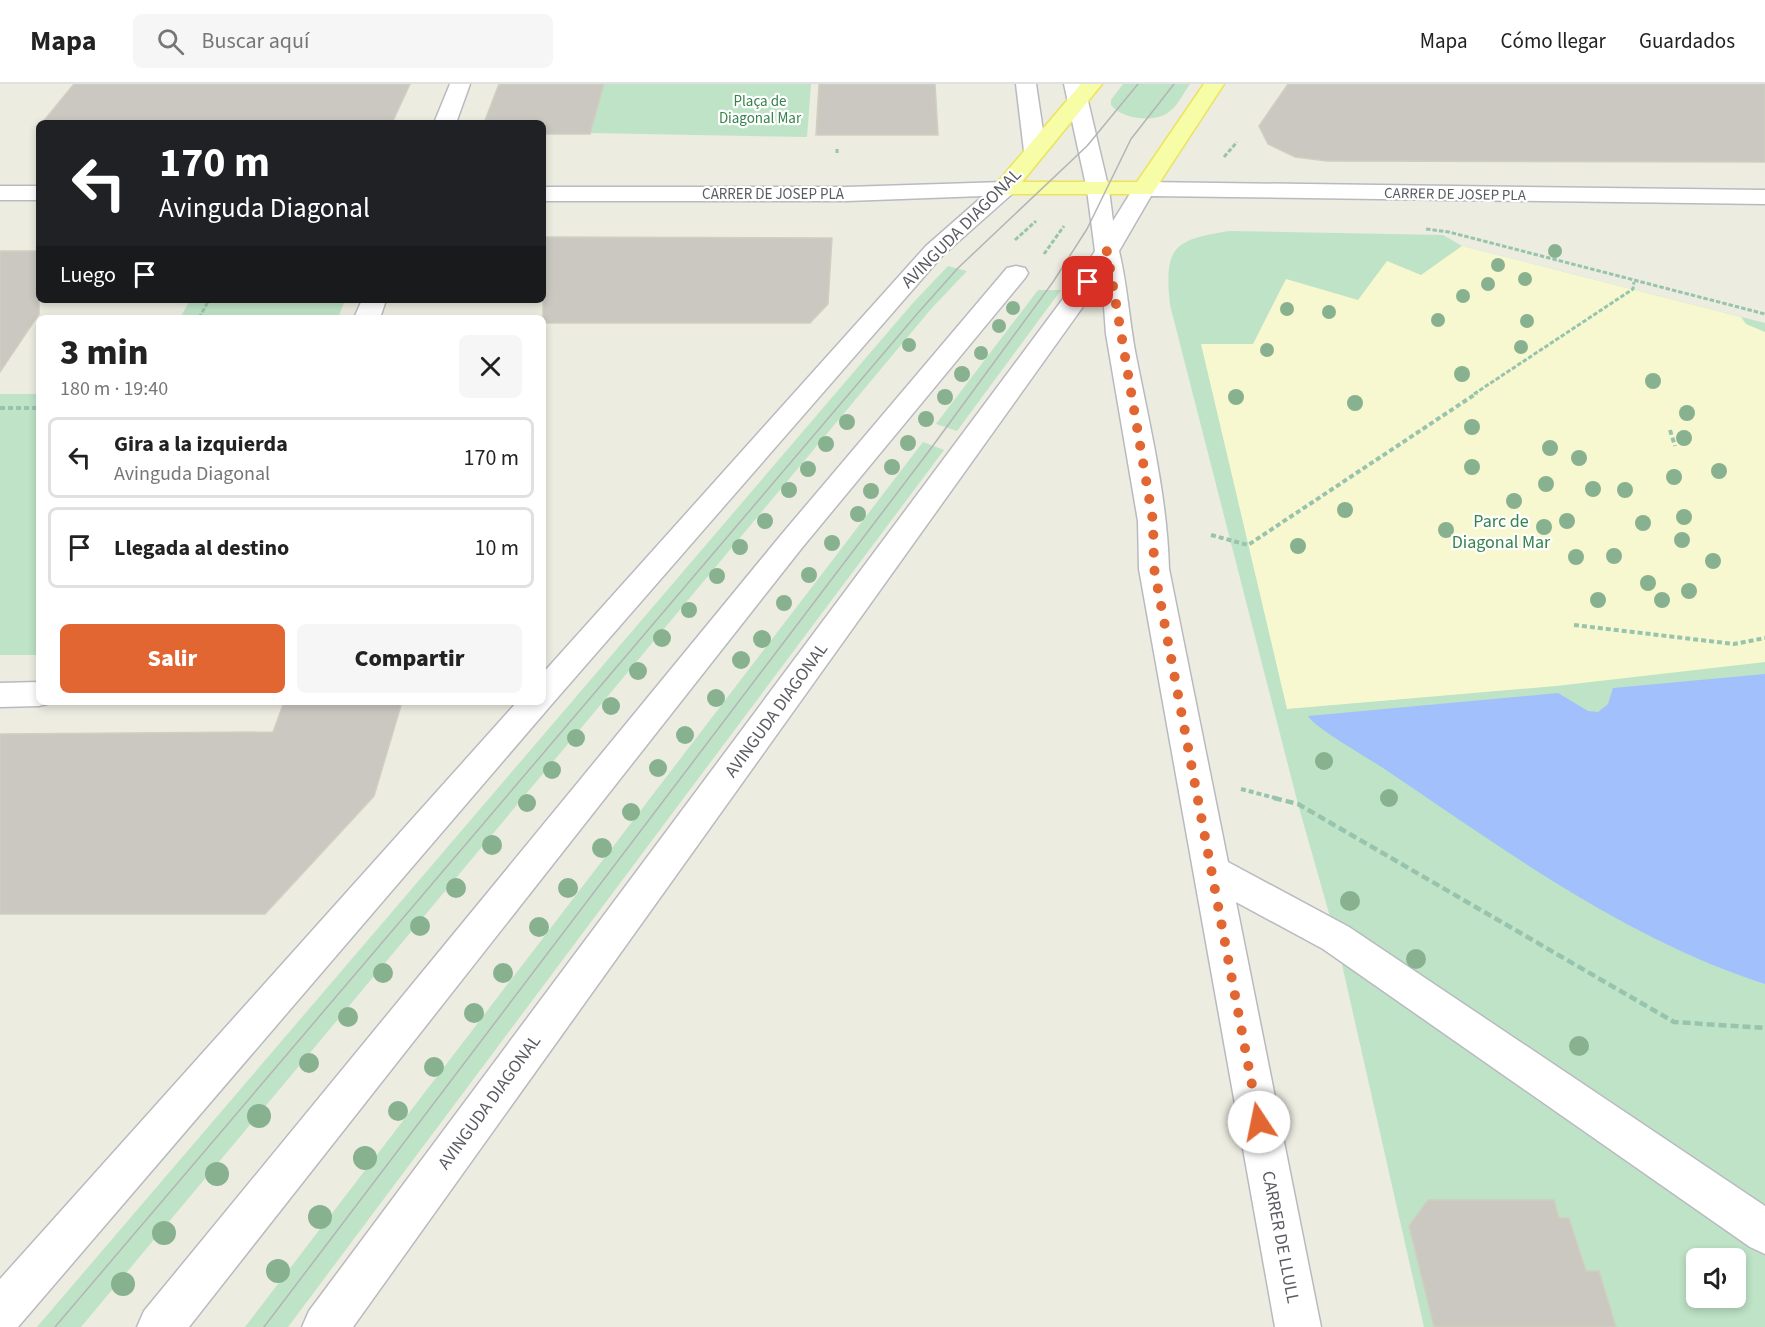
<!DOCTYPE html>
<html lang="es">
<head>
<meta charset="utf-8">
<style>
  body { margin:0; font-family:"Source Sans 3",sans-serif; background:#f6f6f6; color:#222; height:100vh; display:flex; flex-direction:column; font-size:22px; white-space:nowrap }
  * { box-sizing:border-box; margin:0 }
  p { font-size:20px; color:#767676 }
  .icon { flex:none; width:33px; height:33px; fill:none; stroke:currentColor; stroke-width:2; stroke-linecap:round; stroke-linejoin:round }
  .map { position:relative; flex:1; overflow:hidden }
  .side { position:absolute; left:36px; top:231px; width:510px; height:390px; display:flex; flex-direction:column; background:#fff; border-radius:9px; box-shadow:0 3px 9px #0003 }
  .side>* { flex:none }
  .banner { position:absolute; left:36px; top:36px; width:510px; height:183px; border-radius:9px; box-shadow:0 3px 9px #0003; background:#202124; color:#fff; overflow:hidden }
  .fabs { position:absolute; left:1686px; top:1164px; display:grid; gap:12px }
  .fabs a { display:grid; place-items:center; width:60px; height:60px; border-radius:9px; background:#fff; box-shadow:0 3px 9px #0003; font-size:30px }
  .pin { position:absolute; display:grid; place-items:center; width:51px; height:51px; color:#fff; margin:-26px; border-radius:12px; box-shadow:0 3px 9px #0006 }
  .me { position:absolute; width:66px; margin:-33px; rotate:349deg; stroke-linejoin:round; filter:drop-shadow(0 0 4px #0008) }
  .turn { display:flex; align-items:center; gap:21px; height:126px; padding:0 24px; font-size:27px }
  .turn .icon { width:78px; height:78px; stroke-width:2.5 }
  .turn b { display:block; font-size:42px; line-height:51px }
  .then { display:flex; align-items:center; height:57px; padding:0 24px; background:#0003; gap:12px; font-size:22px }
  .round { display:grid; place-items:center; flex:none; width:63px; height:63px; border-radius:9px; background:#f6f6f6 }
  .summary { display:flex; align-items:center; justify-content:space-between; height:102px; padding:0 24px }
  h1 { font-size:36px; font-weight:800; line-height:45px }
  .button { display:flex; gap:12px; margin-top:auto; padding:12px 24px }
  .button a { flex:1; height:69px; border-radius:9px; background:#e26631; color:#fff; font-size:24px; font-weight:800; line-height:69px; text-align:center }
  .button a+a { background:#f6f6f6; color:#222 }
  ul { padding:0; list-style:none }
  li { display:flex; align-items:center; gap:18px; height:81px; margin:0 12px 9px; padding:0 12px; border:3px solid #e0e0e0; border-radius:9px }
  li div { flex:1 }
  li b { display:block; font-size:22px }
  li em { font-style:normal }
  header { display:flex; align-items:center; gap:36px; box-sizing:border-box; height:84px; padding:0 30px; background:#fff; border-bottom:2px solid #e0e0e0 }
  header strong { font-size:28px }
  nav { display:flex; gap:33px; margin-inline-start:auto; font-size:21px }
  .search { width:420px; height:54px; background:#f6f6f6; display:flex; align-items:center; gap:15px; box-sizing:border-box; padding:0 21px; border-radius:9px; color:#767676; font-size:22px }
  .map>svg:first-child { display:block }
</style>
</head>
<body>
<header>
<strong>Mapa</strong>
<div class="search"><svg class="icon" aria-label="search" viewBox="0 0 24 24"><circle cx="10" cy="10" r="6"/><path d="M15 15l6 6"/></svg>Buscar aquí</div>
<nav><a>Mapa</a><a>Cómo llegar</a><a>Guardados</a></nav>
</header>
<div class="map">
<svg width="1765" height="1243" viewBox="0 0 1765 1243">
  <rect width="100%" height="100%" fill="#ecece1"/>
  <!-- green -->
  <g fill="#bee3c6" fill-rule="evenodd">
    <polygon points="604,0 811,0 807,53 590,49"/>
    <path d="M1123 0H1190C1184 8 1178 21 1170 27 1155 40 1122 35 1111 21V16Z"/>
    <path d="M1229 147 1443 151 1462 162 1765 239V1243H1424L1336 854 1298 720 1170 221C1164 163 1173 156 1229 147ZM1696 1174H1736V1214H1696Z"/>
    <polygon points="948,182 967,187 931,225 81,1243 37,1243 912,220"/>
    <polygon points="1038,206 1061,206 957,347 936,340"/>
    <polygon points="190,216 345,216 338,234 180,234"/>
    <rect x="0" y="310" width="39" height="261"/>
    <polygon points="923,358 944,366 288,1243 245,1243"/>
  </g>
  <!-- sand -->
  <polygon fill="#f8f8d0" points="1462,162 1741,233 1746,240 1765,248 1765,578 1556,602 1287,625 1201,260 1253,260 1286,195 1358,216 1387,177 1421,191"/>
  <!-- water -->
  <path fill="#a1c0fc" d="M1765 590V900C1626 855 1506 767 1386 686 1370 675 1316 645 1308 632L1558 609 1588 627 1598 628 1608 620 1613 604Z"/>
  <!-- building -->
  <g fill="#cac8c0" stroke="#d0cfc0" stroke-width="1.5">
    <polygon points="74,0 410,0 392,39 42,39"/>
    <polygon points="499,0 604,0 590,50 543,50 543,39 484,39"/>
    <polygon points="819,0 935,0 938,51 816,51"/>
    <polygon points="1288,0 1765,0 1765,78 1327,77 1295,73 1268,60 1259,42"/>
    <polygon points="543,153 832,154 828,220 810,239 543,239"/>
    <polygon points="0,167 39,167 39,230 0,288"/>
    <polygon points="284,618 402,618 374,712 265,830 0,830 0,650 273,648"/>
    <polygon points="1428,1116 1554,1116 1559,1134 1569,1134 1586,1187 1599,1187 1616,1243 1434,1243 1409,1142"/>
  </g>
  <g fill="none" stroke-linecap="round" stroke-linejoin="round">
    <!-- minor casing -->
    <g stroke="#b9bac0" stroke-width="3">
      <g id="minor">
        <polygon points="450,0 470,0 456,39 434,39"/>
        <polygon points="1016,0 1036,0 1046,67 1043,72 1027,72 1024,67"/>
        <path d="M1064 0H1084L1109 106 1113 137 1136 100 1144 98 1765 106V120L1151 112 1119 167C1127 200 1129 233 1135 267 1149 339 1167 411 1169 485L1228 778 1349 843 1765 1122V1170L1750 1163 1323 865 1236 818 1321 1243H1275L1139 485 1138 437 1106 250 1102 196 353 1243H302L309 1227 1077 196 1095 167 1087 106Z"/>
        <polygon points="1004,98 1012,100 1015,105 1012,110 942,172 552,620 18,1243 0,1243 0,1195 517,618 543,618 543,589 926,162 983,112 847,117 543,117 543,103 847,103"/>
        <rect x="0" y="102" width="39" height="14"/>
        <polygon points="1016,182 1025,184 1028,189 1025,194 801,465 189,1243 137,1243 144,1227 781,451 1007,184"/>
        <polygon points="362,216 386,216 380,234 354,234"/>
        <polygon points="39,598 39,618 51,619 39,622 0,623 0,599"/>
      </g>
    </g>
    <!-- major casing -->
    <g stroke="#ece35a" stroke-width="3">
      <polygon id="major" points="1081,0 1102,0 1022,98 1137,98 1204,0 1224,0 1152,110 996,110 993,105 996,100"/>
    </g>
    <!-- path-far2 -->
    <g stroke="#98c4ae" stroke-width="3" stroke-dasharray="4.5 2" stroke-linecap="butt">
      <polyline points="837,65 837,69"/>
      <polyline points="1224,73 1237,58"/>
      <polyline points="1426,145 1449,148 1765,230"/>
      <polyline points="1015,156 1036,137"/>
      <polyline points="1044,170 1064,142"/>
      <polyline points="199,234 209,216"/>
      <polyline points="1474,310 1633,205 1634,198"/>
    </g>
    <!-- path-far1 -->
    <g stroke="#98c4ae" stroke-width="4" stroke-dasharray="5 3" stroke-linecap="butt">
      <polyline points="0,324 39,324"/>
      <polyline points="1670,346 1675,362"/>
      <polyline points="1211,451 1248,461 1477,309"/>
      <polyline points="1574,541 1734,560 1765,554"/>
      <polyline points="1241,705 1279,715"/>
    </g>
    <!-- path -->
    <polyline stroke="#98c4ae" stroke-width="4.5" stroke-dasharray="8 4" stroke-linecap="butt" points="1274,714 1298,720 1674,938 1765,944"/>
    <!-- minor -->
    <use href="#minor" fill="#fff" fill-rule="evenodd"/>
    <!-- major -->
    <use href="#major" fill="#f7fca6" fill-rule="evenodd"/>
    <!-- tram -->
    <g stroke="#b4b4b5" stroke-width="1.5">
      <polyline points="55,1243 917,230 958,184 1087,62 1138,0"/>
      <polyline points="264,1243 929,367 1053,198 1087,145 1131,55 1174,0"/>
    </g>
  </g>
  <!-- trees -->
  <g fill="#88b28f">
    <circle cx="1555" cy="167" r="7"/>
    <circle cx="1498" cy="181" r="7"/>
    <circle cx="1525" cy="195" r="7"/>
    <circle cx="1488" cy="200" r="7"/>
    <circle cx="1463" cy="212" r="7"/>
    <circle cx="1013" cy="224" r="7"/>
    <circle cx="1287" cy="225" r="7"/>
    <circle cx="1329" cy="228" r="7"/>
    <circle cx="1438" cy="236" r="7"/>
    <circle cx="1527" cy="237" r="7"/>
    <circle cx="999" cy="242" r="7"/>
    <circle cx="909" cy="261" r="7"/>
    <circle cx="1521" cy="263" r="7"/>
    <circle cx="1267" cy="266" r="7"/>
    <circle cx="981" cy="269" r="7"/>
    <circle cx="962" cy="290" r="8"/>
    <circle cx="1462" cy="290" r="8"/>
    <circle cx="1653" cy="297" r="8"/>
    <circle cx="945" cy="313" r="8"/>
    <circle cx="1236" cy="313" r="8"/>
    <circle cx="1355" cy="319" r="8"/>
    <circle cx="1687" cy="329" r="8"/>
    <circle cx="926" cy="335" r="8"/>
    <circle cx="847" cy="338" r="8"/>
    <circle cx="1472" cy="343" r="8"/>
    <circle cx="1684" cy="354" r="8"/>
    <circle cx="908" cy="359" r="8"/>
    <circle cx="826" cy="360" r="8"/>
    <circle cx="1550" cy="364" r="8"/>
    <circle cx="1579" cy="374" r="8"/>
    <circle cx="892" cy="383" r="8"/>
    <circle cx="1472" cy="383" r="8"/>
    <circle cx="808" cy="385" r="8"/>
    <circle cx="1719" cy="387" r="8"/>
    <circle cx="1674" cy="393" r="8"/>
    <circle cx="1546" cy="400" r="8"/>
    <circle cx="1593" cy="405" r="8"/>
    <circle cx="789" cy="406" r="8"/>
    <circle cx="1625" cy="406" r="8"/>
    <circle cx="871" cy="407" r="8"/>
    <circle cx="1514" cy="417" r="8"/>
    <circle cx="1345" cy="426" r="8"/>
    <circle cx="858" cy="430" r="8"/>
    <circle cx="1684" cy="433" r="8"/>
    <circle cx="765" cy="437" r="8"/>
    <circle cx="1567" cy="437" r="8"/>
    <circle cx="1643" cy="439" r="8"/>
    <circle cx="1544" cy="443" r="8"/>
    <circle cx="1446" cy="446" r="8"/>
    <circle cx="1682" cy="456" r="8"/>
    <circle cx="832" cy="459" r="8"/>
    <circle cx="1298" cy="462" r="8"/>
    <circle cx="740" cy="463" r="8"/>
    <circle cx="1614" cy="472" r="8"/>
    <circle cx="1576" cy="473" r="8"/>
    <circle cx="1713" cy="477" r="8"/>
    <circle cx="809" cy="491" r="8"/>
    <circle cx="717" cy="492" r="8"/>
    <circle cx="1648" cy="499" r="8"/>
    <circle cx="1689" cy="507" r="8"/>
    <circle cx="1598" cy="516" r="8"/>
    <circle cx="1662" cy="516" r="8"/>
    <circle cx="784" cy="519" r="8"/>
    <circle cx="689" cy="526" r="8"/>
    <circle cx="662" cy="554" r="9"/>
    <circle cx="762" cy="555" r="9"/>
    <circle cx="741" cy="576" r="9"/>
    <circle cx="638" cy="587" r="9"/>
    <circle cx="716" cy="614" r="9"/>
    <circle cx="611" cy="622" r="9"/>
    <circle cx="685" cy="651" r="9"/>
    <circle cx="576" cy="654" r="9"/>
    <circle cx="1324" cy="677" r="9"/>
    <circle cx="658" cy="684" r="9"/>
    <circle cx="552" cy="686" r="9"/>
    <circle cx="1389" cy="714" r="9"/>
    <circle cx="527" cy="719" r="9"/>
    <circle cx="631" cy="728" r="9"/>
    <circle cx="492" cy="761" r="10"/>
    <circle cx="602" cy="764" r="10"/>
    <circle cx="456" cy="804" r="10"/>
    <circle cx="568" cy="804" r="10"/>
    <circle cx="1350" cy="817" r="10"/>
    <circle cx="420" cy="842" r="10"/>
    <circle cx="539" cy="843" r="10"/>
    <circle cx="1416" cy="875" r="10"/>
    <circle cx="383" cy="889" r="10"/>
    <circle cx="503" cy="889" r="10"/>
    <circle cx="474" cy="929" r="10"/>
    <circle cx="348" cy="933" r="10"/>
    <circle cx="1579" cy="962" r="10"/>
    <circle cx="309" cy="979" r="10"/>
    <circle cx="434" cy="983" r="10"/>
    <circle cx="398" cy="1027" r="10"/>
    <circle cx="259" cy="1032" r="12"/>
    <circle cx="365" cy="1074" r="12"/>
    <circle cx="217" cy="1090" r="12"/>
    <circle cx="320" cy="1133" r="12"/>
    <circle cx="164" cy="1149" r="12"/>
    <circle cx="278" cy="1187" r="12"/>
    <circle cx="123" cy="1200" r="12"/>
  </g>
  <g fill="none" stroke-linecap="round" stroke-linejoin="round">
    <!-- route -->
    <polyline stroke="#e26631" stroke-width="10" stroke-dasharray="0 18" points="1088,198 1107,167 1153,437 1154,484 1259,1038"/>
  </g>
  <g text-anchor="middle" stroke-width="4.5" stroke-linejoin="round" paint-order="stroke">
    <!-- far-park labels -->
    <g font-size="15" fill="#37834c" stroke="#fff">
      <text x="760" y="22">Plaça de<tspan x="760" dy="17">Diagonal Mar</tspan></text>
    </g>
    <!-- far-street labels -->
    <g font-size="15" fill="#5a5b62" stroke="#fff">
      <text x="773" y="115">CARRER DE JOSEP PLA</text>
      <text transform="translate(1455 110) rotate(1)" y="5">CARRER DE JOSEP PLA</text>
    </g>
    <!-- street labels -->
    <g font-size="18" fill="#5a5b62" stroke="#fff">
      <text transform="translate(961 144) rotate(-45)" y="6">AVINGUDA DIAGONAL</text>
      <text transform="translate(776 626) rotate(-54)" y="6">AVINGUDA DIAGONAL</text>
      <text transform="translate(489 1018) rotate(-54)" y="6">AVINGUDA DIAGONAL</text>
      <text transform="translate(1281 1153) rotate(79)" y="6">CARRER DE LLULL</text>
    </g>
    <!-- park labels -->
    <g font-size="18" fill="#37834c" stroke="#fff">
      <text x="1501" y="443">Parc de<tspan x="1501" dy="21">Diagonal Mar</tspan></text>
    </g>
  </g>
</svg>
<div class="fabs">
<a><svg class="icon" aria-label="sound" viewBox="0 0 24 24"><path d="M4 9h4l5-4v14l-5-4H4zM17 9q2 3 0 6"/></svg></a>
</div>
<div class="pin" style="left:1088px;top:198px;background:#d93025"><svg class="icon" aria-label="arrive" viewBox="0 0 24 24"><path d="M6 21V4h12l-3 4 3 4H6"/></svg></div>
<svg class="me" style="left:1259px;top:1038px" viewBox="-20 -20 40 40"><circle r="19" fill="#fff"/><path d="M0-13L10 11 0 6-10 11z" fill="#e26631"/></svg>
<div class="banner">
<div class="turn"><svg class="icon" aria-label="left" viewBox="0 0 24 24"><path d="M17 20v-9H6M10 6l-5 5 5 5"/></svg><div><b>170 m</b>Avinguda Diagonal</div></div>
<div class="then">Luego<svg class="icon" aria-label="arrive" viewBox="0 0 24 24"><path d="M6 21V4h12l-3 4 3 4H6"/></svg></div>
</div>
<section class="side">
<div class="summary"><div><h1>3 min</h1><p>180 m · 19:40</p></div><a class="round"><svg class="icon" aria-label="close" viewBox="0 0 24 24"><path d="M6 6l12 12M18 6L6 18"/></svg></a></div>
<ul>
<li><svg class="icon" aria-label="left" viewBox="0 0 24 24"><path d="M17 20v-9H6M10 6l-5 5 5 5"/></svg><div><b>Gira a la izquierda</b><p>Avinguda Diagonal</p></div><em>170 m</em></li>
<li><svg class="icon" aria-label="arrive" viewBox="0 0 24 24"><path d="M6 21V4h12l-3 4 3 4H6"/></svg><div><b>Llegada al destino</b></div><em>10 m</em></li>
</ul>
<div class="button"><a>Salir</a><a>Compartir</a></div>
</section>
</div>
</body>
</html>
